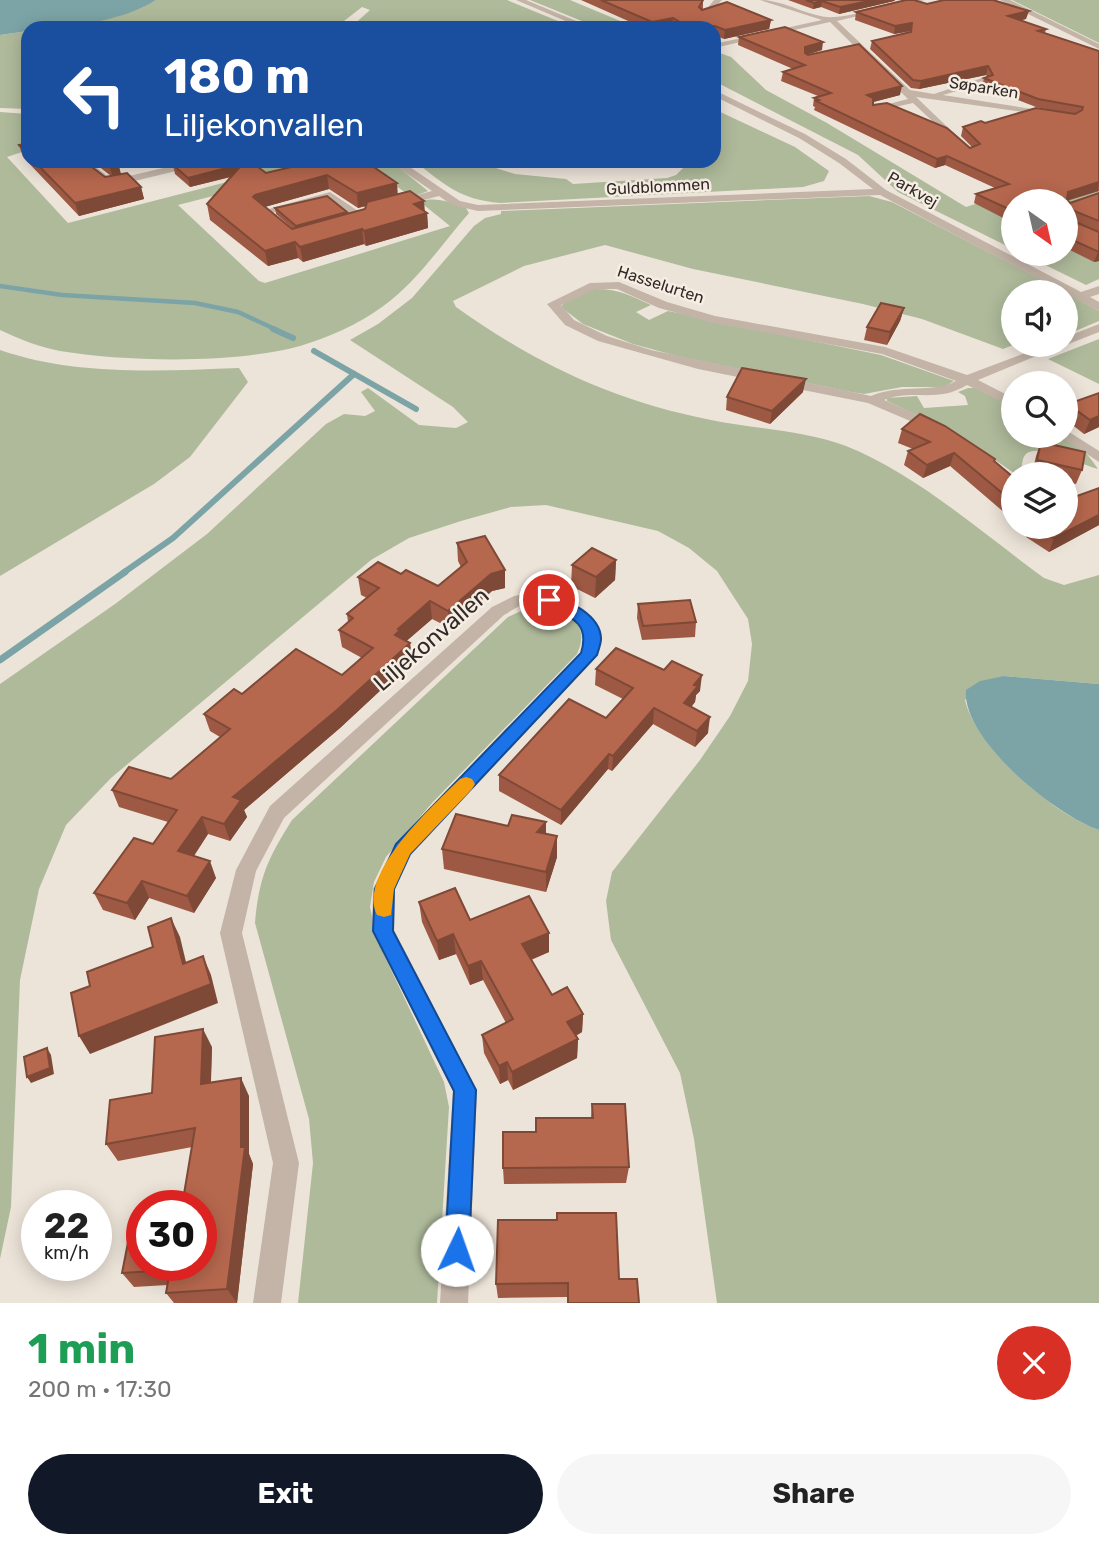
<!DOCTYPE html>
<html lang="en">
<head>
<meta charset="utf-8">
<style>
  body { margin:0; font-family:Rubik,sans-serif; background:#f6f6f6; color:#222; height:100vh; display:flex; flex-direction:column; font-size:26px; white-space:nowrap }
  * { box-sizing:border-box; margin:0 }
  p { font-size:23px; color:#767676 }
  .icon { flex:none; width:38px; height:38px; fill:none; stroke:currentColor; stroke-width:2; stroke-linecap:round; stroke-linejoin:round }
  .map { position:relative; height:1303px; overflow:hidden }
  .panel { display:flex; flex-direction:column; background:#fff; flex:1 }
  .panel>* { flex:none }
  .hud { position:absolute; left:21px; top:21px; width:700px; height:147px; border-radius:21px; box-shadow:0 4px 18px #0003; background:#1a4fa0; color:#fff; overflow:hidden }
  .needle { width:46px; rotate:146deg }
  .buttons { position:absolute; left:1001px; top:189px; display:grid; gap:14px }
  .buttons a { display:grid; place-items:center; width:77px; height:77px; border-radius:50%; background:#fff; box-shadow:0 4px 18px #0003; font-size:35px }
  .speed { position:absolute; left:21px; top:1190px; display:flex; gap:14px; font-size:35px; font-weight:700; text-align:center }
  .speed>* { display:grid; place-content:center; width:91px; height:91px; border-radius:50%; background:#fff; box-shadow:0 4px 18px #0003; line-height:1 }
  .speed small { font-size:18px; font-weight:400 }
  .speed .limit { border:10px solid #d22; background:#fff; color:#111 }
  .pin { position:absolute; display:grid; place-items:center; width:60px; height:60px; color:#fff; margin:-30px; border:4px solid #fff; border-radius:50%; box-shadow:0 2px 7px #0007 }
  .me { position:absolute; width:77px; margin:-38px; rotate:3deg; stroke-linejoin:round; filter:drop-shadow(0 0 5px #0008) }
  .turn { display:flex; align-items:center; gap:24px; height:147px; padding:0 28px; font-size:32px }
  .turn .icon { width:91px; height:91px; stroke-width:2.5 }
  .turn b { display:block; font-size:49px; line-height:60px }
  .round { display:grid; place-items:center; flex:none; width:74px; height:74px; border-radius:37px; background:#f6f6f6 }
  .overview { display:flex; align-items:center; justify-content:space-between; height:119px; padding:0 28px }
  h1 { font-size:42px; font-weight:700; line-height:52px; color:#1e9e55 }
  .primary-button { display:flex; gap:14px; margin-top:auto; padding:14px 28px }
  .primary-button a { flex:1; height:80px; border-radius:42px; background:#111827; color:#fff; font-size:28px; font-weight:700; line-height:80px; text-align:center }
  .primary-button a+a { background:#f6f6f6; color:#222 }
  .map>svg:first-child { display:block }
</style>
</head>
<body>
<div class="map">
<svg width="1099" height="1303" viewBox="0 0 1099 1303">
  <rect width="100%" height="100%" fill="#ede4d9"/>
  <!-- green -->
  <g fill="#afba9b">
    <polygon points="156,0 507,0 575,28 350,28 370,10 362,7 335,28 47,28 116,17"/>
    <polygon points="530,0 570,0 637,28 599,28"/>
    <polygon points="1012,0 1099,0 1099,43"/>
    <polygon points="28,31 28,109 0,108 0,35"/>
    <polygon points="714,51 731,57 766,90 827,123 966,207 1099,164 1099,279 1086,285 1023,254 1066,254 1066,201 1013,201 1013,249 898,192 858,155 714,81"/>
    <path d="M714 109 795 147 829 171 824 181 803 187 500 203C458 199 446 185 414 161H474L515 174 566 179 573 184 667 178 676 175 690 161H714Z"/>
    <path d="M0 112 28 114V150L7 157 68 223 258 174 248 162 251 161H350L178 205 259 281 265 283 450 226 419 201C437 197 449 201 466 208L469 213C442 244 416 283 382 307 357 325 329 337 300 346 236 364 126 362 60 351 39 347 19 339 0 330Z"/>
    <polygon points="359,161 391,161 428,191 412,197"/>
    <path d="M869 196 892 202 1065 292H1013V345L1003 349 922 319 863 304 693 269 605 245 524 266 453 301 456 307C536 364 614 401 711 420 755 429 803 430 846 446 915 473 985 535 1044 578L1064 585 1099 575V684L1004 676 965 700C976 748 1054 815 1099 830V1303H717L694 1139 680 1073 611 940 606 901 612 872 700 760 730 716 748 681 752 644 748 619 717 571 689 548 658 531 546 505 511 507 461 521 409 538 371 560 111 778 66 825 39 889 20 980 11 1207 0 1259V684L115 604 207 534 326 424 344 414 365 416 375 411 361 392 368 388 419 425 456 428 468 422 453 407 350 340 378 324 412 298 474 226 485 218 501 214V211Z"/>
    <path d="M594 289C616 288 632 296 651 305L636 312 649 320 668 311 881 355 954 381 944 387H902L864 394 851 392 677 356 633 344 583 324 561 307 565 301Z"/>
    <polygon points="1066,293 1099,311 1099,321 1066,335"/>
    <polygon points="1099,339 1099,384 1048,359"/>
    <path d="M0 350C75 376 160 371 239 368L248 382 190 457 154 484 0 576Z"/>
    <path d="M968 388H976L1013 407V436C1053 436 1074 431 1098 469 1083 465 1036 441 1025 455 1022 459 1022 466 1021 471L1014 473 957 434 887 401V398L917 396 924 408 968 405 965 396 958 392Z"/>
    <path d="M541 608C569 611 591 624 577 654L432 803 386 857 374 882 370 907 377 940 444 1082 449 1107 437 1303H298L313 1163 309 1119 255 923C259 877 268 858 292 820L508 617 521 611Z"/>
  </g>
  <!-- water -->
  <g fill="#7ca4a6">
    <path d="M0 0H156C120 22 70 28 28 28V31L0 35Z"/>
    <path d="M1004 676 1099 684V830C1056 816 961 739 966 690L980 681Z"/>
  </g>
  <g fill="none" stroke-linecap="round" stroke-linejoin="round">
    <!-- stream-far2 -->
    <polyline stroke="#7ca4a6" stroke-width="4.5" points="0,286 62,295 195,303 238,312 277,330"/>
    <!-- stream-far1 -->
    <g stroke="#7ca4a6" stroke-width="6">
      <polyline points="273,329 293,338"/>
      <polyline points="314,351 416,409"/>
      <polyline points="123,573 173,538 354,374"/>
    </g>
    <!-- stream -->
    <polyline stroke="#7ca4a6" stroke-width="7" points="0,660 125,572"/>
    <!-- minor -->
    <g fill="#c3b4a7" fill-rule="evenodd">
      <polygon points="516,0 526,0 593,28 582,28"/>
      <polygon points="714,0 722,0 707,16 701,16"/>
      <path d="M760 0C785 0 812 19 834 17 865 15 894 0 925 0L837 21 910 90 934 94 985 77 988 82 943 95 1057 113 1052 116 916 97 960 139V143L957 144 913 103 873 112V108L908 99 830 22 714 48V44L822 20Z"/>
      <polygon points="1000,0 1010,0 1099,44 1099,49"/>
      <polygon points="714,90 805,134 846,159 886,190 1081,292 1099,286 1099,294 1090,297 1099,302 1099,311 880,195 478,211 452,205 439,196 356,218 328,199 271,213 281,223 276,226 258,212 330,192 358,211 432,191 389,161 401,161 460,201 478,205 873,189 839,163 799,138 714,96"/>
      <polygon points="81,161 98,161 92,164 112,180 176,165 245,161 215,170 176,171 110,187 82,165"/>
      <path d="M619 282 667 302 715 316 885 347 967 375 1046 345H1063L978 380 1013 398V407L967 385C936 404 913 388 884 400L941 425 943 428 936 432 868 403 698 369 598 341 565 325 547 304 590 283ZM596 289H617L659 308 714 323 882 354 956 381C932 394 901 383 871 396L651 350 607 336 574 320 561 305Z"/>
      <polygon points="1099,324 1099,332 1066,345 1066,337"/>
      <polygon points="1066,430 1099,451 1099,462 1061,437 1066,436"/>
      <path d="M532 593C567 597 611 612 598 655L411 855 395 889 394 930 477 1090 468 1303H440L453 1091 372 931 373 889 396 843 581 652C583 645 586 638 583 630 576 612 542 600 524 605 517 606 510 612 504 615L284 818 256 871 242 933 299 1163 281 1303H253L273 1163 220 933 236 870 270 806 492 607 514 596Z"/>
    </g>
  </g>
  <!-- wall -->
  <g fill="#9d5943" fill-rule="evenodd">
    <polygon points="581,0 703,0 703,9 771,20 769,29 724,39 714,35 714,28 675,28 672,27 666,28 644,28"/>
    <polygon points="788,0 895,0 894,1 839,14 821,7 813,9"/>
    <polygon points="927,4 1026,19 1021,20 1046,29 1045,33 1099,51 1099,191 1067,201 1070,203 1099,193 1099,261 1094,262 1066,248 1066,201 1013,201 1013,223 974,203 976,194 995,188 945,165 935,168 814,110 815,107 813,106 814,98 818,96 781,81 783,72 793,69 738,45 739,37 822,50 807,55 900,95 873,102 873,105 970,148 972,147 961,136 963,127 1051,110 1036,107 982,86 984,78 987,77 986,75 919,89 911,88 870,49 872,41 911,31 894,34 855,20 856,12"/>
    <polygon points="28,143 28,161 84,161 105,177 111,176 97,165 96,161 115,161 118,163 121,174 141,187 144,199 79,216 23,157 19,145"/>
    <path d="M317 161 398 194 427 213 428 228 366 246 364 244 303 262 298 258 268 266 210 220 207 204 231 177 190 187 175 174 173 165 266 173ZM329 189 358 208 366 206 365 209 348 214 275 208 276 214 293 229H292L265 207Z"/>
    <polygon points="481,161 504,161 496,166"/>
    <polygon points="640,161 677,161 646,163"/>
    <polygon points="904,308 900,321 887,345 864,340 867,327"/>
    <polygon points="803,392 770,424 726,410 727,397"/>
    <polygon points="1068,404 1099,427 1084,434 1066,420 1066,411"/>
    <polygon points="902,429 995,461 1013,477 1013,520 950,466 923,478 904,465 908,451 913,449 898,443"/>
    <polygon points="1041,442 1082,470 1076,484 1066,482 1066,474 1032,474 1036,456"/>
    <polygon points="1099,488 1099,525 1049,552 1026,537 1028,533 1021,527 1066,527"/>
    <polygon points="457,543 505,570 505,588 492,591 450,628 432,619 406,641 410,643 412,661 340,728 244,810 247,817 230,841 208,834 194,856 216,878 194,913 149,898 135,920 103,910 94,893 153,844 168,822 119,807 112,790 171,779 220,737 210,731 204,714 242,694 342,675 362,658 342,647 339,630 348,622 347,614 367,598 361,595 358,577 401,574 438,586 461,567 458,561"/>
    <polygon points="616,560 615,580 595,598 571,586 572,565"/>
    <polygon points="638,604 696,622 695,637 642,640 637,618"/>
    <polygon points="596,669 700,691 696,695 695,702 691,707 708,733 695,747 653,724 612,771 608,769 561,825 499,791 499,775 606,718 623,699 595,685"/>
    <polygon points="546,834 557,836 557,857 546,892 444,869 442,849"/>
    <polygon points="419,902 470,920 549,933 549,952 531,960 552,995 583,1014 582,1032 576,1036 578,1039 577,1058 513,1090 508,1080 500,1084 484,1053 482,1035 506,1023 483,980 470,985 456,954 439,960 422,922"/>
    <polygon points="212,1047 211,1083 249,1096 249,1154 253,1164 237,1303 174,1303 166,1293 167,1285 134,1287 122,1273 201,1265 192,1147 118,1161 106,1144 152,1093"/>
    <polygon points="592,1104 629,1167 626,1183 504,1184 503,1168 536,1132 591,1118"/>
    <polygon points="619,1279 639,1303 568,1303 567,1297 498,1298 496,1284"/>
  </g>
  <!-- shaded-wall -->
  <g fill="#7f4937">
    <polygon points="874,0 895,0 894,1 839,14 840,7"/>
    <polygon points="822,1 821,7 813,9 814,3"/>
    <polygon points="1029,11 1026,19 1006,24 1008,16"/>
    <polygon points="673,18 672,27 666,28 651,28 652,22"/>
    <polygon points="771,20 769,29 724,39 725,30"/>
    <polygon points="912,23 911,31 894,34 895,26"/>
    <polygon points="823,42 822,50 804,55 805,47"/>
    <polygon points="988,66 986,75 919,89 921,81"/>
    <polygon points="902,86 900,95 866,104 867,95"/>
    <polygon points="947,156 945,165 935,168 937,159"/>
    <polygon points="165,161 210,161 165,165"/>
    <polygon points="495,161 504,161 496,166"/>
    <polygon points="118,163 121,175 113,177 109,165"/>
    <polygon points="247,163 249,172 190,187 188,178"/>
    <polygon points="327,175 329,189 257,209 253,197 255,195"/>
    <polygon points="1099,182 1098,191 1065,201 1068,192"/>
    <polygon points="397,183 398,197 358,208 357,193"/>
    <polygon points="141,187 144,199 79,216 75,203"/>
    <polygon points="424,201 425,213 427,213 428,228 366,246 364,231 414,204"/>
    <polygon points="347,212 348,218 297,232 296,226"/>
    <polygon points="362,229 364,244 303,262 300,247"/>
    <polygon points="295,242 298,258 268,266 265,251"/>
    <polygon points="1098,252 1099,252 1099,261 1094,262"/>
    <polygon points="904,308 900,321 887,345 890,332"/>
    <polygon points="806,379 803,392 770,424 772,411"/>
    <polygon points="1099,416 1099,427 1084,434 1090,420"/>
    <polygon points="954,453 950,466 923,478 927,465"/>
    <polygon points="1099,515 1099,525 1049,552 1054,538"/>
    <polygon points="616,560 615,580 595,598 596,577"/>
    <polygon points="505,570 505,588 492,591 450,628 448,611 491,574"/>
    <polygon points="430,601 432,619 402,645 395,635 398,629"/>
    <polygon points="410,643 412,661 340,728 244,810 247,817 230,841 224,824 233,797"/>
    <polygon points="702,675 700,691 696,695 695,702 682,719 684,703 694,685"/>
    <polygon points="654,708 653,724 612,771 613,756"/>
    <polygon points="710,717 708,733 695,747 697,731"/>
    <polygon points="609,754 608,769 561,825 561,810"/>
    <polygon points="202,817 208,834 185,869 178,851"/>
    <polygon points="546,822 546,842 537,832"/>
    <polygon points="557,836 557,857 546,892 546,872"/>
    <polygon points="210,861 216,878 194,913 187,896"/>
    <polygon points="142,881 149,898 135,920 127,903"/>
    <polygon points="171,918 180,937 191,983 183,964"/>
    <polygon points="549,933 549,952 523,963 522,944"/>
    <polygon points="453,934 456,954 439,960 437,941"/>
    <polygon points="203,956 211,975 218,1003 90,1054 79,1036"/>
    <polygon points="481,961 483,980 470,985 468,966"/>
    <polygon points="583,1014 582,1032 567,1040 567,1022"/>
    <polygon points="203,1029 212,1047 210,1102 201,1084"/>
    <polygon points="578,1039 577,1058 513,1090 512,1072"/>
    <polygon points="47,1048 51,1055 54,1074 31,1083 27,1077"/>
    <polygon points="507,1062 508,1080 500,1084 499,1066"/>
    <polygon points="241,1078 249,1096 249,1154 253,1164 237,1303 227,1289 241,1147"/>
  </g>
  <!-- building -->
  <g fill="#b6684e" stroke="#7f4937" stroke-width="2">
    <polygon points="601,0 703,0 699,7 702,10 727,2 771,20 725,30 715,26 690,28 673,18 652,22"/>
    <polygon points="806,0 874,0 840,7 822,1 814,3"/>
    <polygon points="906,0 914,0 927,4 944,0 993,0 1029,11 1008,16 1046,29 1038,31 1099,51 1099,182 1068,192 1067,200 1070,203 1099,193 1099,221 1067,208 1068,219 1099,232 1099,252 1066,237 1066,201 1013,201 1013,211 976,194 1009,184 947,156 937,159 816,101 819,100 814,98 831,93 783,72 805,65 739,37 785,27 823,42 805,47 805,53 808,55 859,44 902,86 867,95 873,98 873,105 887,103 947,128 970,148 980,144 963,127 981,121 985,123 1036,108 1075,114 1082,110 1083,107 1038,99 984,78 993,75 988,66 921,81 913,80 872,41 911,32 912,23 895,26 856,12"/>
    <polygon points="28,143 28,154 19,145"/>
    <polygon points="34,161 84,161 105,177 127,173 141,187 75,203"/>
    <polygon points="104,161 115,161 118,163 109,165"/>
    <polygon points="221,161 245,161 242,164 188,178 173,165 213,163"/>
    <polygon points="245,161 250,161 266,173 317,161 365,161 397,183 357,193 327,175 255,195 253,197 292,229 365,209 367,202 410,191 424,201 414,204 427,213 364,231 362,229 300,247 295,242 265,251 207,204"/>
    <polygon points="327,196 347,212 296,226 275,208"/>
    <polygon points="881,303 904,308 890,332 867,327"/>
    <polygon points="742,368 806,379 772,411 727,397"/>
    <polygon points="1099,393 1099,416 1090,420 1068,404"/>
    <polygon points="920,414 945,426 995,459 994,461 1013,477 1013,502 954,453 927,465 908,451 930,442 902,429"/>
    <polygon points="1041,442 1085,452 1082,470 1037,460"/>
    <polygon points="1099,488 1099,515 1054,538 1037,527 1066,527 1066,500"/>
    <polygon points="485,536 505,570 491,574 448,611 430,601 398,629 400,630 395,635 410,643 337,710 233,797 241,800 224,824 202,817 178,851 210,861 187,896 142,881 127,903 94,893 134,838 153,844 177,810 112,790 129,767 171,779 230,729 204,714 234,689 242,694 296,649 342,675 373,648 339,630 353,618 347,614 379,588 358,577 378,562 401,574 406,570 438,586 467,562 457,543"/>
    <polygon points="592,548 616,560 596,577 572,565"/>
    <polygon points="690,600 696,622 643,626 638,604"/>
    <polygon points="616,648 664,670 672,661 702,675 694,685 698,686 684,703 710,717 697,731 654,708 613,756 609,754 561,810 499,775 569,699 606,718 633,688 596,669"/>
    <polygon points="456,814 508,826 512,815 546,822 537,832 557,836 546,872 442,849"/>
    <polygon points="455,888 470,920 529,896 549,933 522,944 552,995 567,987 583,1014 567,1022 578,1039 512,1072 507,1062 499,1066 482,1035 513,1019 481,961 468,966 453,934 437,941 419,902"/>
    <polygon points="171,918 183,964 203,956 211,984 79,1036 71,993 90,986 87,972 153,947 148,927"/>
    <polygon points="203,1029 201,1084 241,1078 241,1147 245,1147 227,1289 166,1293 170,1270 122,1273 134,1212 142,1211 142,1265 201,1265 201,1206 182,1206 195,1128 106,1144 110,1100 152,1093 155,1037"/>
    <polygon points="47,1048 50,1068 27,1077 24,1057"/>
    <polygon points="592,1104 625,1104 629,1167 503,1168 503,1132 536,1132 536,1118 593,1118"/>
    <polygon points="557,1213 616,1213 619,1279 637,1279 639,1303 568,1303 568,1283 496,1284 498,1220 557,1220"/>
  </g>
  <!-- route -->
  <path fill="#1a73e8" stroke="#114b97" stroke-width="2" d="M549 595C568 600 601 615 601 639 601 644 598 651 597 655L410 854 394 889 393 931 476 1090 469 1250 465 1258 457 1262 448 1258 445 1250 454 1091 373 931 375 889 396 844 581 653C591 621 568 616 544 604L541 600 544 596Z"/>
  <!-- slow -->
  <path fill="#f59e0b" d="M466 777 472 779 475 784 472 789 410 854 394 889 391 915 384 917 377 915C357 873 434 805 460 779Z"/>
  <g text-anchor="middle" stroke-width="5" stroke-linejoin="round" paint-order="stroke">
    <!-- far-street labels -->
    <g font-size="16" fill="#312a26" stroke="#f6eee4">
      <text transform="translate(984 87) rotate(9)" y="6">Søparken</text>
      <text transform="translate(658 186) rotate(-3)" y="6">Guldblommen</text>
      <text transform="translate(913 189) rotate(30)" y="6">Parkvej</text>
      <text transform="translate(661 284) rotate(18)" y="6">Hasselurten</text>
    </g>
    <!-- near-street labels -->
    <g font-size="23" fill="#312a26" stroke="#f6eee4">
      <text transform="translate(431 639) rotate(-41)" y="8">Liljekonvallen</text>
    </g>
  </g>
</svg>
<div class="buttons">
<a><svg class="needle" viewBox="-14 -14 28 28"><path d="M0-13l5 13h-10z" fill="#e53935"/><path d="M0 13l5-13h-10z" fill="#767676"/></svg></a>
<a><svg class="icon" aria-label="sound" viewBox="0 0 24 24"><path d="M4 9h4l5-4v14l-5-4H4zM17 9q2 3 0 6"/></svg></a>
<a><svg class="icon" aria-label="search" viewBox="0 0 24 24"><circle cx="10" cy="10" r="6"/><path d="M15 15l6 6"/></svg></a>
<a><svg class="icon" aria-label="layers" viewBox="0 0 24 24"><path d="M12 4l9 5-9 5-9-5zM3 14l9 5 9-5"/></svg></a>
</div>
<div class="speed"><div>22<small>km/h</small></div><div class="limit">30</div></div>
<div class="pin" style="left:549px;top:600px;background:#d93025"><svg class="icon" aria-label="arrive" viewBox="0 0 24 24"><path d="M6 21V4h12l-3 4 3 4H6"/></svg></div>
<svg class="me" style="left:457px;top:1250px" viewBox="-20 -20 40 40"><circle r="19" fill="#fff"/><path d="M0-13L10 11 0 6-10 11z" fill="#1a73e8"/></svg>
<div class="hud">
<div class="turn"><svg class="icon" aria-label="left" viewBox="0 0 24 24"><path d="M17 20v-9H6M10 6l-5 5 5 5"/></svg><div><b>180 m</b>Liljekonvallen</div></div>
</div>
</div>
<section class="panel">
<div class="overview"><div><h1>1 min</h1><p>200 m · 17:30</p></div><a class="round" style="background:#d93025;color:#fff"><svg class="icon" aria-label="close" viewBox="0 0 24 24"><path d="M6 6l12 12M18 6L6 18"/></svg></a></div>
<div class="primary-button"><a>Exit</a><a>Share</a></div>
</section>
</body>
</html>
